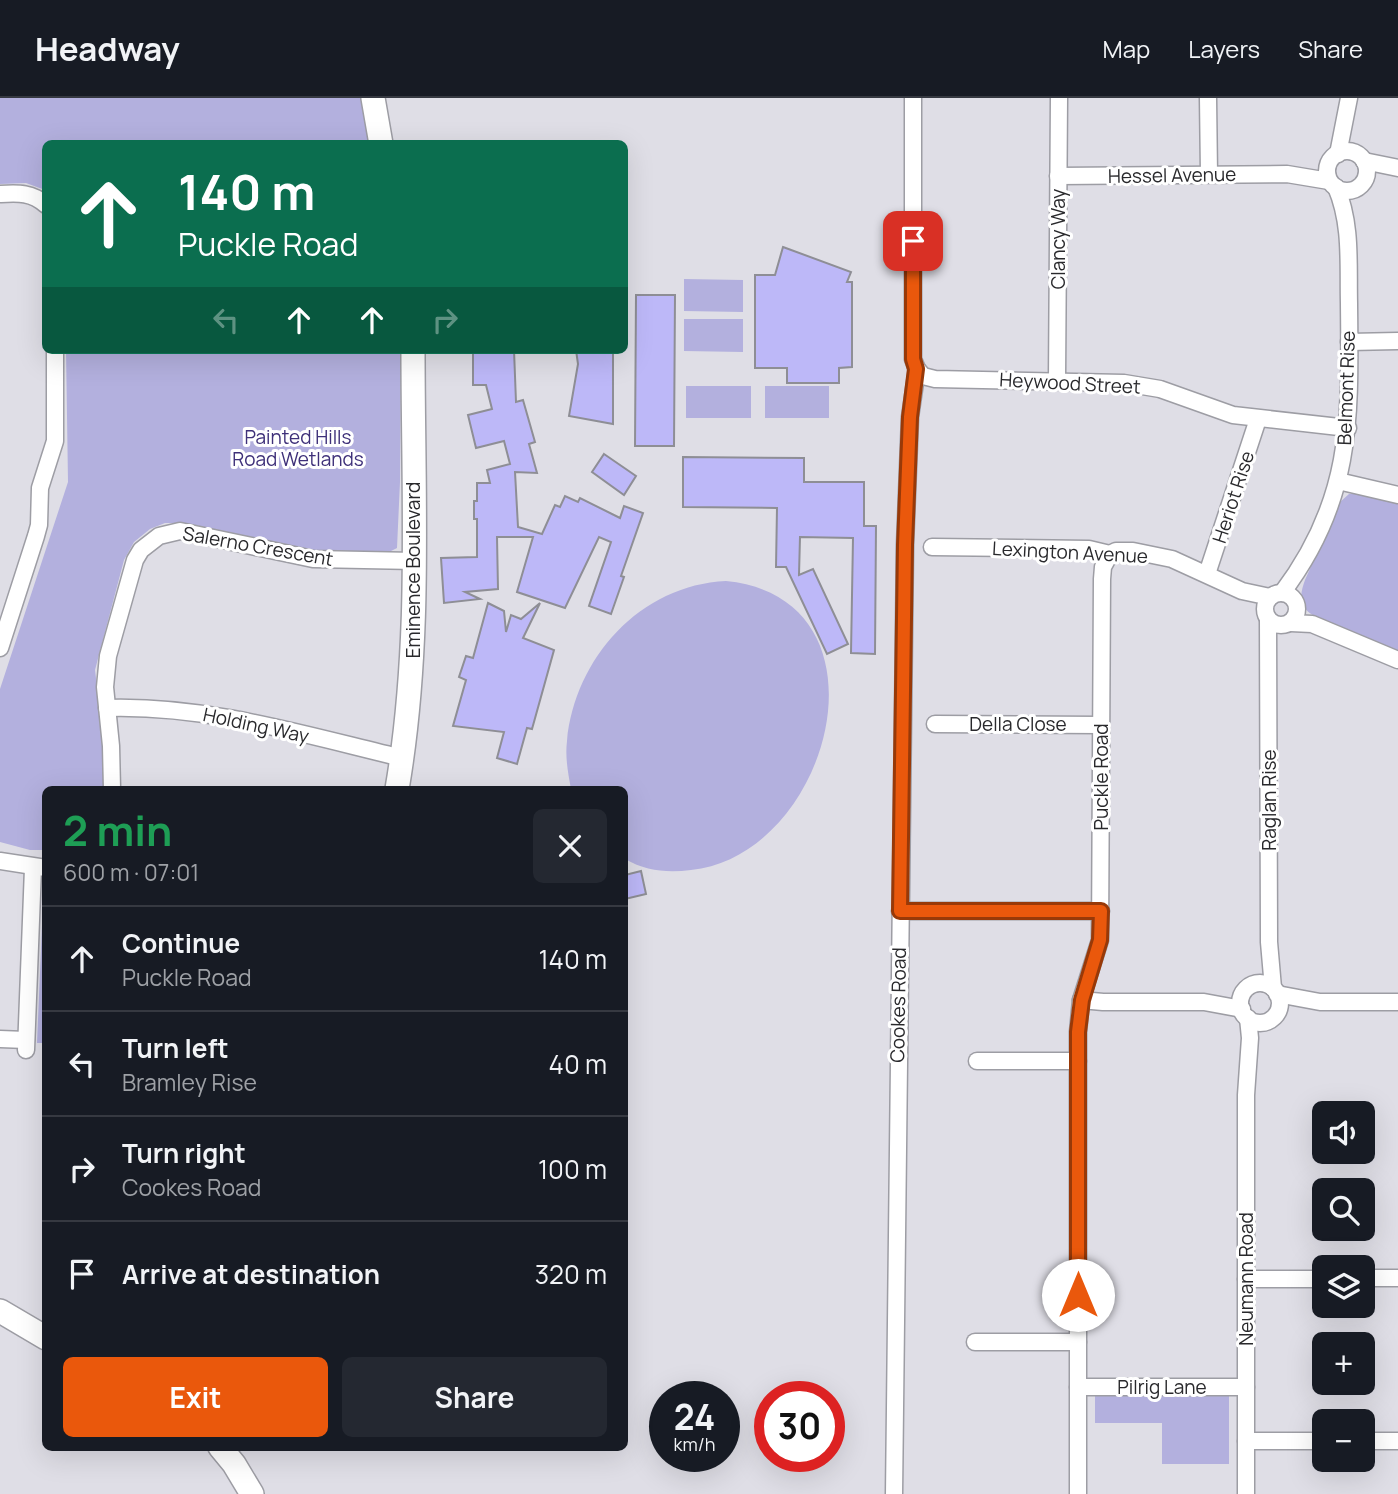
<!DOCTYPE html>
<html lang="en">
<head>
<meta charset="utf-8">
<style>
  body { margin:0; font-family:Manrope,sans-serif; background:#242831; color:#f1f3f6; height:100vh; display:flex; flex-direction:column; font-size:26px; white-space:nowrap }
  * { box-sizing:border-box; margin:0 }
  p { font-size:23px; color:#9ea1a6 }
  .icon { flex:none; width:38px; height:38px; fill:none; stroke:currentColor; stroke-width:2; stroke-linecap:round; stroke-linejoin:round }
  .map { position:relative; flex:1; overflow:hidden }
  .side { position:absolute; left:42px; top:688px; width:586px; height:665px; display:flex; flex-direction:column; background:#171b24; border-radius:10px; box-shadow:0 7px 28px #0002 }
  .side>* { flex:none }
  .guide { position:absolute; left:42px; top:42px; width:586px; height:214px; border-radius:10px; box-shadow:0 7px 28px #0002; background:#0b6e4f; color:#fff; overflow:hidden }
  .tools { position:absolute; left:1312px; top:1003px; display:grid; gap:14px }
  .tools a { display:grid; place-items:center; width:63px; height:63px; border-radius:10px; background:#171b24; box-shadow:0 7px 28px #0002; font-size:35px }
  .speed { position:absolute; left:649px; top:1283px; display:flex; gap:14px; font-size:35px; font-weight:700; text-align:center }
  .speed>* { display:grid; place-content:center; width:91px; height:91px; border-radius:50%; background:#171b24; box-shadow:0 7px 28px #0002; line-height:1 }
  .speed small { font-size:18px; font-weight:400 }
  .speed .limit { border:10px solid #d22; background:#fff; color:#111 }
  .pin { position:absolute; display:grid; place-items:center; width:60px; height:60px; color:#fff; margin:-30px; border-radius:14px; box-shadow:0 4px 10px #0006 }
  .me { position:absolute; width:77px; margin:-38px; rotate:0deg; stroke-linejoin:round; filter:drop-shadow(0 0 5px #0008) }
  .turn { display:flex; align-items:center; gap:24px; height:147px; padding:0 21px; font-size:32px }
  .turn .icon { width:91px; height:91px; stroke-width:2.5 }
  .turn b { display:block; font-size:49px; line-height:60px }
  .lanes { display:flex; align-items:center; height:66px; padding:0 21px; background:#0003; justify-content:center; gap:35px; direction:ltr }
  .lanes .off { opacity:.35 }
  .round { display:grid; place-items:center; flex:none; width:74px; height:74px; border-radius:10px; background:#242831 }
  .summary { display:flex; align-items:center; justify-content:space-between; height:119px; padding:0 21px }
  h1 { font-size:42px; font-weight:700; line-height:52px; color:#1e9e55 }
  .button { display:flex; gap:14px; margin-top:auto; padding:14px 21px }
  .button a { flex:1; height:80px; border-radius:10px; background:#ea580c; color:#fff; font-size:28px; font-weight:700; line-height:80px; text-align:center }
  .button a+a { background:#242831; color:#f1f3f6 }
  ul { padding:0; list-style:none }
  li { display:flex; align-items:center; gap:21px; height:105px; padding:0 21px; border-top:2px solid #363941 }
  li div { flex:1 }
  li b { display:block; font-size:26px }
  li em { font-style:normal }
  header { display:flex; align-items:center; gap:42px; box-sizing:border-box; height:98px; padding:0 35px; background:#171b24; border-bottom:2px solid #363941 }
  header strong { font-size:33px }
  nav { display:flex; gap:38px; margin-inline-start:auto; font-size:24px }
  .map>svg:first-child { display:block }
</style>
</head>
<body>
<header>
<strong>Headway</strong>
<nav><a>Map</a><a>Layers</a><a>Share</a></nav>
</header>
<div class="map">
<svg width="1398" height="1396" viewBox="0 0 1398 1396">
  <rect width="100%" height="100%" fill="#dfdee6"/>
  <!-- green -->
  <g fill="#b3b0de">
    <polygon points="0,0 362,0 369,45 46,46 45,92 26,85 0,86"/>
    <polygon points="684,181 743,182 743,214 684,213"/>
    <polygon points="684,221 743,221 743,254 684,253"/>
    <polygon points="66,252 401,252 400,384 397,450 391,453 315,453 186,425 165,425 150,431 134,444 124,462 95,572 103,638 104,691 46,691 45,752 30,752 0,744 0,591 68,384"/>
    <rect x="686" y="288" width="65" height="32"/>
    <rect x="765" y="288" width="64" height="32"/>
    <path d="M1349 396H1361L1398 406V556C1378 547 1314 525 1304 509 1299 499 1302 491 1305 482L1339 405Z"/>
    <path d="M726 483C898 500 832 757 691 772 667 775 646 773 625 761V691H571C568 675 565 659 567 643 575 560 640 487 726 483Z"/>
    <polygon points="45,789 45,945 37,945 43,804"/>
    <polygon points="1095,1297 1229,1297 1229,1366 1162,1366 1162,1325 1095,1325"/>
  </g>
  <!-- building -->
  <g fill="#bdb8f8" stroke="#8e8e95" stroke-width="2">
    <polygon points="783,149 851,174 847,184 852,184 852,269 839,270 839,285 787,285 787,270 755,270 755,177 775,177"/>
    <polygon points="636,197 675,197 674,348 635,348"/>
    <polygon points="473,252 514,252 516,304 523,302 535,344 529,346 537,375 515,374 518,429 542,436 555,407 560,409 565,398 578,404 580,400 620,420 624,408 643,415 621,478 624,479 611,516 589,508 611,444 599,439 565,510 517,494 533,439 497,439 498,491 465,494 480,501 444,505 441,460 477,459 477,421 474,421 474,403 477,403 477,385 490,385 487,372 510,366 504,343 476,350 468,317 492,311 486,287 473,287"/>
    <polygon points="576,252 613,252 613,326 569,318 578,266"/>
    <polygon points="604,356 636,378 624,397 592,374"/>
    <polygon points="683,359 804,360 804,384 864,384 864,428 876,428 875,556 851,555 853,440 800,439 799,477 813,471 848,546 827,556 786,469 776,469 777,410 683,409"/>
    <polygon points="488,505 504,513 506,534 511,517 521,521 540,505 523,540 554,552 532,631 527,630 517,666 497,660 504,634 453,628 466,582 459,579 466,558 473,560"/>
    <polygon points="641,773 646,796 625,801 625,777"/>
  </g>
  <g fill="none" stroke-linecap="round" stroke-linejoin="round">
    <!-- street casing -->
    <g stroke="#9d9da4" stroke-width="19">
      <g id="street">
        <polyline points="1208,0 1209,76"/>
        <circle cx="1347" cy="73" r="20"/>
        <polyline points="1338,56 1349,0"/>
        <polyline points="1364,63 1398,70"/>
        <polyline points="1058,78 1287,76 1329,83"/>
        <path d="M0 96C18 95 32 94 46 107"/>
        <polyline points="1349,244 1398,243"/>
        <polyline points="917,271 923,278 935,281 1124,285 1160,291 1233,317 1348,330"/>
        <polyline points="1057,282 1059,0"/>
        <polyline points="1338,383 1398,397"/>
        <polyline points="932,449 1089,451 1110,456 1116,453 1133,453 1172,461 1242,493 1270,499"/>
        <polyline points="1207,476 1258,321"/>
        <circle cx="1281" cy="511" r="16"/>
        <path d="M1282 495C1354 400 1350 318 1349 205 1348 167 1352 126 1336 89"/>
        <polyline points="1268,522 1269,844 1273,890"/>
        <polyline points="1291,525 1312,526 1398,562"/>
        <polyline points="0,550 36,438 39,427 40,390 55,343 55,252"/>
        <path d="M107 610C208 607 305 637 402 660"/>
        <polyline points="935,626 1101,627"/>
        <polyline points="112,691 111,648 105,589 108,558 135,462 141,452 159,438 180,433 313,461 415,463"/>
        <polyline points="0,763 46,770"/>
        <polyline points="900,813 1101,813"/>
        <circle cx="1260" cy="905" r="20"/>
        <polyline points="1277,896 1320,904 1398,904"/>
        <polyline points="1081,902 1103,904 1204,904 1242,911"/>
        <polyline points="0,941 26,942"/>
        <polyline points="26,952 33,770"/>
        <polyline points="977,963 1078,963"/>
        <polyline points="1363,1180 1398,1180"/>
        <polyline points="1246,1181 1325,1181"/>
        <polyline points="975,1244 1078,1244"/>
        <polyline points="1078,1289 1246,1289"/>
        <polyline points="1246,1343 1325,1343"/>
        <polyline points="1363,1343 1398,1343"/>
        <polyline points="894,1396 905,447 910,319 917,271 913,261 913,0"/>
        <polyline points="1078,1396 1078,934 1081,902 1100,842 1102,481 1103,469 1110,456"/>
        <polyline points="1246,1396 1246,997 1250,940 1248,920"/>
      </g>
    </g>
    <!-- secondary casing -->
    <g stroke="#9d9da4" stroke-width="26">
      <g id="secondary">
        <polyline points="373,0 381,46"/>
        <path d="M397 691C422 546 413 399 413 252"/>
        <polyline points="0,1213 46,1240"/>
        <polyline points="220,1349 234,1366 252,1396"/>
      </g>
    </g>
    <!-- street -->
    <use href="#street" stroke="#fff" stroke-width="16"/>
    <!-- secondary -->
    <use href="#secondary" stroke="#fff" stroke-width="23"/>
  </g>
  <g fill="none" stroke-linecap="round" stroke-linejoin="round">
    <!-- route casing -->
    <g stroke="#983908" stroke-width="18">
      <polyline id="route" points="913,143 913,261 916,271 910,319 905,447 900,813 1101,813 1100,842 1082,902 1078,934 1078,1197"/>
    </g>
    <!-- route -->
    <use href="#route" stroke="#ea580c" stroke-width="12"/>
  </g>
  <g text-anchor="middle" stroke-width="6" stroke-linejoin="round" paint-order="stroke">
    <!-- street labels -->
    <g font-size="19" fill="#29292c" stroke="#fff">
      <text transform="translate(1172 77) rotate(-1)" y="7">Hessel Avenue</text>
      <text transform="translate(1058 141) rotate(-90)" y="7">Clancy Way</text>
      <text transform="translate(1070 285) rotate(3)" y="7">Heywood Street</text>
      <text transform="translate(1346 290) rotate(-88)" y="7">Belmont Rise</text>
      <text transform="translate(1233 399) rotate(-72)" y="7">Heriot Rise</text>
      <text transform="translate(258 448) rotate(10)" y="7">Salerno Crescent</text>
      <text transform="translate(1070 454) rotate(3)" y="7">Lexington Avenue</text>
      <text transform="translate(413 472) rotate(-90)" y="7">Eminence Boulevard</text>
      <text x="1018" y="633">Della Close</text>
      <text transform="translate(256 627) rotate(12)" y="7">Holding Way</text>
      <text transform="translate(1101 679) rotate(-90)" y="7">Puckle Road</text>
      <text transform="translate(1269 702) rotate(-90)" y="7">Raglan Rise</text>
      <text transform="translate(898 907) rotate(-89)" y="7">Cookes Road</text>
      <text transform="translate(1246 1181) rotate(-90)" y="7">Neumann Road</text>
      <text x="1162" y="1296">Pilrig Lane</text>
    </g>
    <!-- park labels -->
    <g font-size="19" fill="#3e3079" stroke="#fff">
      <text x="298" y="346">Painted Hills<tspan x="298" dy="22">Road Wetlands</tspan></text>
    </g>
  </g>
</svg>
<div class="tools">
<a><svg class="icon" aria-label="sound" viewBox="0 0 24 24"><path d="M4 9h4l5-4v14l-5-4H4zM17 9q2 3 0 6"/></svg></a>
<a><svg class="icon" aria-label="search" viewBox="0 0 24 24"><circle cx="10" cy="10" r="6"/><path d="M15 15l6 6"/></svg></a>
<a><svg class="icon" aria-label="layers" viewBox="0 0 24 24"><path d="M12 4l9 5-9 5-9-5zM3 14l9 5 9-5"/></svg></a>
<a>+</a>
<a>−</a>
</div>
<div class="speed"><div>24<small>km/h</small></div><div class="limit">30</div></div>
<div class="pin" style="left:913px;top:143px;background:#d93025"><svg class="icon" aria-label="arrive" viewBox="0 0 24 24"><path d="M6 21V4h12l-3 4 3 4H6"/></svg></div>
<svg class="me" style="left:1078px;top:1197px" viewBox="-20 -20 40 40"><circle r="19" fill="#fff"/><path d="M0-13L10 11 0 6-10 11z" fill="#ea580c"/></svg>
<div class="guide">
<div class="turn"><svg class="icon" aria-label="ahead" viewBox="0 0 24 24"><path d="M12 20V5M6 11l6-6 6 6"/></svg><div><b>140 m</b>Puckle Road</div></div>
<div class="lanes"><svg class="icon off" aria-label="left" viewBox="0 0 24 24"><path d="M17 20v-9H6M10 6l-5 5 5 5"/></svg><svg class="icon" aria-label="ahead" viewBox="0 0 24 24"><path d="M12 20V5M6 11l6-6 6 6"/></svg><svg class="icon" aria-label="ahead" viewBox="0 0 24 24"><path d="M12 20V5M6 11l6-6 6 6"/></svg><svg class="icon off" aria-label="right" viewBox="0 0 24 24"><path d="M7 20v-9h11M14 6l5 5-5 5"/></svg></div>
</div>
<section class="side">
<div class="summary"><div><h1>2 min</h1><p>600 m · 07:01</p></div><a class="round"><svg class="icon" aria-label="close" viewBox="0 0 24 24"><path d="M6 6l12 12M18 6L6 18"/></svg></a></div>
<ul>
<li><svg class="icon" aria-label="ahead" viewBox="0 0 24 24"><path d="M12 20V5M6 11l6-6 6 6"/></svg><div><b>Continue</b><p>Puckle Road</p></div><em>140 m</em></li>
<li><svg class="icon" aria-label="left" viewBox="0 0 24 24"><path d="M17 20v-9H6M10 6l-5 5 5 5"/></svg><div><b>Turn left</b><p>Bramley Rise</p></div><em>40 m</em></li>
<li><svg class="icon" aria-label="right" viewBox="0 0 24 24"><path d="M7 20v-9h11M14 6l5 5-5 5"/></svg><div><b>Turn right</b><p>Cookes Road</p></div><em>100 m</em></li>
<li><svg class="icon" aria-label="arrive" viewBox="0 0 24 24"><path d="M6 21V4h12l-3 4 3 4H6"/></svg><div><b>Arrive at destination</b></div><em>320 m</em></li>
</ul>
<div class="button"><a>Exit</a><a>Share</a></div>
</section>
</div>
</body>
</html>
